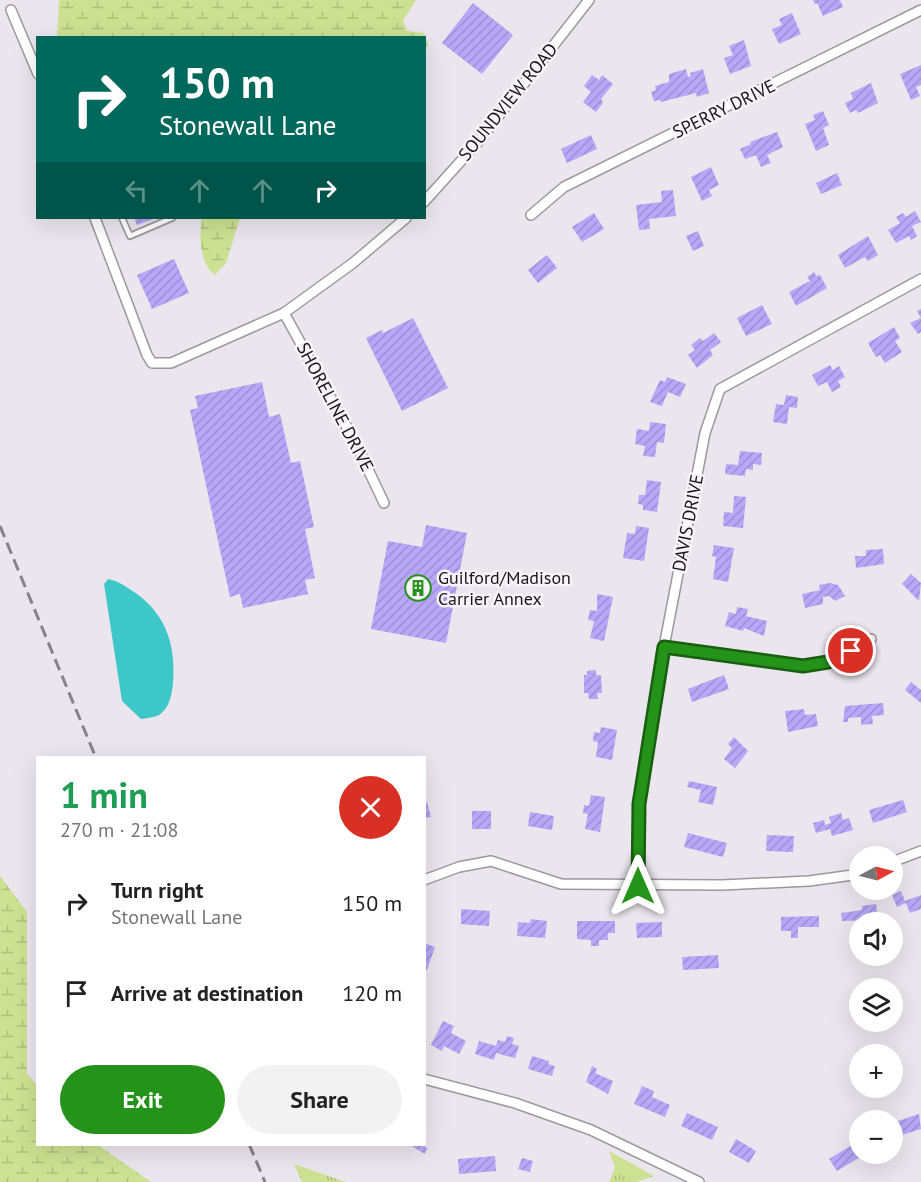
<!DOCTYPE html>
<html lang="en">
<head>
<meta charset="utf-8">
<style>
  body { margin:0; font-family:"PT Sans",sans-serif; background:#f2f2f2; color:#222; height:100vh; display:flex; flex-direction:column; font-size:22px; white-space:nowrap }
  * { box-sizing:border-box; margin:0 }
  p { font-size:20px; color:#767676 }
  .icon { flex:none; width:33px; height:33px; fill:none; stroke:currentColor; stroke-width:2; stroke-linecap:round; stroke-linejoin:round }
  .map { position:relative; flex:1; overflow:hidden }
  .details { position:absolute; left:36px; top:756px; width:390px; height:390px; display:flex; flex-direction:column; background:#fff; border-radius:0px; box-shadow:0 6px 24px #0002 }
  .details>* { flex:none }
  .hud { position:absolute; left:36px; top:36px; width:390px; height:183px; border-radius:0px; box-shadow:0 6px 24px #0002; background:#00695c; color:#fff; overflow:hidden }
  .needle { width:39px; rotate:83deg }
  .controls { position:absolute; left:849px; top:846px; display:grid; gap:12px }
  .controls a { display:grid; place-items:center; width:54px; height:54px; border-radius:50%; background:#fff; box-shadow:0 6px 24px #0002; font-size:30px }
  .pin { position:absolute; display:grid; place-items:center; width:51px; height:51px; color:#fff; margin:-26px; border:3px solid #fff; border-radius:50%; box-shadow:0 2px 6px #0007 }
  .me { position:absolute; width:66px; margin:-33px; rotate:0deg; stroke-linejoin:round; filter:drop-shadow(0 0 4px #0008) }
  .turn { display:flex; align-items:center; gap:21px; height:126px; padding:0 24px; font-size:27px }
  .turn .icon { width:78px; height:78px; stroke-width:2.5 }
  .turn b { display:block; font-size:42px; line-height:51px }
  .lanes { display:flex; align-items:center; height:57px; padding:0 24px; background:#0003; justify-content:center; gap:30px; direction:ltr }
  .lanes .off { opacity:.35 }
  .round { display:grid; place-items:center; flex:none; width:63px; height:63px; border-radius:32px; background:#f2f2f2 }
  .overview { display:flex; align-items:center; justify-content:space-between; height:102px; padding:0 24px }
  h1 { font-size:36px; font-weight:600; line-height:45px; color:#1e9e55 }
  .button { display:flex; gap:12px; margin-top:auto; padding:12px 24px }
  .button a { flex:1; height:69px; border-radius:36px; background:#259219; color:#fff; font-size:24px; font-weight:600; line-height:69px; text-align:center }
  .button a+a { background:#f2f2f2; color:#222 }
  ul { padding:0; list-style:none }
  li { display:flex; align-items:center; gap:18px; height:90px; padding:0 24px }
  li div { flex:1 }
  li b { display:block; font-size:22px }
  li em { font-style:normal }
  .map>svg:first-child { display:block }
</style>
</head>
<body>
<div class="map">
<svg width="921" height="1182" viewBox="0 0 921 1182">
  <defs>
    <pattern id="wetland-marsh" width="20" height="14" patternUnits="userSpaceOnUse" patternTransform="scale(1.5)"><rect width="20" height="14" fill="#cde192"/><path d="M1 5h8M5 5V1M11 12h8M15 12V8" fill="none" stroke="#afc07d"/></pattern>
    <pattern id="park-tufts" width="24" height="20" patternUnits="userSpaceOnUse" patternTransform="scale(1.5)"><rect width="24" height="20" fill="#cde192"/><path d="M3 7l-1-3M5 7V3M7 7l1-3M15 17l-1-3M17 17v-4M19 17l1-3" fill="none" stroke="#afc07d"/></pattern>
    <pattern id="building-hatch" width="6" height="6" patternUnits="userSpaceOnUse" patternTransform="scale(1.5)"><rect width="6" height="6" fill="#b7a7f8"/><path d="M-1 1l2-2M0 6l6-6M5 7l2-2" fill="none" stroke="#9d8fd4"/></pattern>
  </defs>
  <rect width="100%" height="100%" fill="#ebe5ed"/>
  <!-- wetland -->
  <g fill="url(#wetland-marsh)">
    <polygon points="59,0 416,0 403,21 407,31 424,33 428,44 425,52 424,38 57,37"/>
    <path d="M202 218H240L226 263 215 275C199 263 199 236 202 218Z"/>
    <polygon points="0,876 27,912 27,1074 37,1085 38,1144 98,1145 151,1182 0,1182"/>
  </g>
  <!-- park -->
  <g fill="url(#park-tufts)">
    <polygon points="609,1151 654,1176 636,1182 609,1182 615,1168"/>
    <polygon points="294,1164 346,1182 302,1182"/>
  </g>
  <!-- water -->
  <path fill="#3dc7c9" d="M108 579C119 581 128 588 137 594 167 616 176 647 173 683 172 694 169 709 159 715 153 718 146 718 141 719L122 701 104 584Z"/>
  <!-- building -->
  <g fill="url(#building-hatch)">
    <polygon points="813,0 840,0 843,7 823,16 817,3 815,4"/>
    <polygon points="473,3 513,35 482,74 442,43"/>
    <polygon points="792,13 801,34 779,44 772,29 782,25 779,19"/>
    <polygon points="744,40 751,66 730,74 724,58 733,55 729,46"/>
    <polygon points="921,65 921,85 916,87 920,96 911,100 900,74"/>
    <polygon points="686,69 688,77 691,76 690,73 703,69 709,93 697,97 696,93 661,102 660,100 654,101 651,92 656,90 655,86 669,82 669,74"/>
    <polygon points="592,75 599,80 602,75 613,84 601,99 603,103 596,112 583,102 591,92 584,86"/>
    <polygon points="871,83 878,103 858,113 856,110 850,113 845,103 853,99 851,93"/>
    <polygon points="823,111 829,125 823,128 829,145 816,151 805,124 815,120 813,115"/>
    <polygon points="777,132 783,147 767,155 771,163 761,167 756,155 745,159 740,149 751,144 750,142"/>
    <polygon points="591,135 597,149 567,163 561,149"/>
    <polygon points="711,167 719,185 709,190 712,196 702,201 691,177"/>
    <polygon points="837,173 842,185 821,194 816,183"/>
    <polygon points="673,190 676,216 649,219 650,229 639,230 636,205 662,202 661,191"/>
    <polygon points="915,211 921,222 912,226 917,236 911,240 909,236 896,243 888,230 900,223 896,217 903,213 906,217"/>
    <polygon points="594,213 604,229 582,242 572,227"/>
    <polygon points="134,218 156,218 137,225"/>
    <polygon points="698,231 704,246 693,251 686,236"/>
    <polygon points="868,236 878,255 868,261 865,257 845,268 838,255"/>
    <polygon points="547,255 557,268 538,283 528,270"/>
    <polygon points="174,259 189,293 152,309 137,275"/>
    <polygon points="814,272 816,276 820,275 827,288 796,306 789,292 810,281 807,277"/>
    <polygon points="762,305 772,324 746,336 737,318"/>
    <polygon points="921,309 921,332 918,334 910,323 921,318 917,311"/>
    <polygon points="413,318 448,388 402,411 366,338 382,330 383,333"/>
    <polygon points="894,327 900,338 895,341 902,352 885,363 880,355 876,357 868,343"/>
    <polygon points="714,333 721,342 710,350 713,355 697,368 688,355 695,350 691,345 700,338 703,341"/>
    <polygon points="830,365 833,370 839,366 845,377 838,381 841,387 832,392 827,382 818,386 812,375"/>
    <polygon points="667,377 686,384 680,397 668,392 662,406 650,402 660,380 665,382"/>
    <polygon points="262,382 269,417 280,414 291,463 300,461 314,527 305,529 315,578 305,580 308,594 243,608 240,594 230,597 190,410 198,408 195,396"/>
    <polygon points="786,395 798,397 797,408 789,407 787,424 773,422 776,404 784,405"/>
    <polygon points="650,422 666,424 664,443 657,442 655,457 643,456 645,446 635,444 637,429 649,431"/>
    <polygon points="740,451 762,453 761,465 753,464 753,470 746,469 745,476 725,474 726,464 738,465"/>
    <polygon points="647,480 661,482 657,512 643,510 643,505 638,504 639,495 645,495"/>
    <polygon points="734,496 746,497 743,528 723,526 724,512 733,513"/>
    <polygon points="426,525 467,533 446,643 371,629 388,541 422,547"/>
    <polygon points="636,526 649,528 644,561 623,558 627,533 635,534"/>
    <polygon points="714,545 734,548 728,582 713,579 716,557 712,556"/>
    <polygon points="883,549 884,564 856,568 855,556 866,556 866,550"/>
    <polygon points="911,574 921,583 919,601 902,584"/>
    <polygon points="830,583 838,585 845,596 835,601 829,596 823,597 823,604 805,608 802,594 820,590 819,585"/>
    <polygon points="597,594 613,597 604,641 590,638 594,621 588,620 590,610 597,611"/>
    <polygon points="737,607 748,609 746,616 767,621 764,636 744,628 743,631 725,626 729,612 736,614"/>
    <polygon points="596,670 596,675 601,675 602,693 597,693 598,699 589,699 588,693 584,693 584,675 587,675 587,671"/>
    <polygon points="724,675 729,689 692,702 688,689"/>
    <polygon points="911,682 921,690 921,703 905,690"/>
    <polygon points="883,703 884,715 872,716 873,724 861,725 861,717 848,718 848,722 843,722 845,706"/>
    <polygon points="804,709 805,715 816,714 818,726 788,732 785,711"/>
    <polygon points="601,727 617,730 612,760 596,757 598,742 593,741 594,732 600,733"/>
    <polygon points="734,737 748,751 735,768 724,759 732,748 728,744"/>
    <polygon points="689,781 717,787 713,805 698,802 701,790 687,787"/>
    <polygon points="591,795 605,797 600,832 585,829 588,814 583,813 584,805 589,806"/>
    <polygon points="903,800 907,812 873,823 869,810"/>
    <polygon points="424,802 427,802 431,817 424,818"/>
    <rect x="472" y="811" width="19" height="18"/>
    <polygon points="530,812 554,816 552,830 528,826"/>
    <polygon points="841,813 843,820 849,818 853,830 832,836 830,829 816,833 813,823 824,820 825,825 831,823 829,817"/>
    <polygon points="688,833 727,843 723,857 684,847"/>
    <polygon points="767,835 794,836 793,852 766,851"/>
    <polygon points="901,891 905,901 921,895 921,909 910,913 906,903 897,907 892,895"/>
    <polygon points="876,904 878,920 842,921 841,913 862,910 862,906"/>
    <polygon points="461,909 490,911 489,926 461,924"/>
    <polygon points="819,916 819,927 798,927 798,938 791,938 791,931 781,931 781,917"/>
    <polygon points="531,919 547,921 545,938 517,936 518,922 530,923"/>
    <polygon points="577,921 615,921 615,933 608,933 608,940 599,940 599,946 591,946 591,940 577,939"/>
    <polygon points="662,922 662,937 637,938 636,923"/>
    <polygon points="424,943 435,947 427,970 424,969"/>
    <polygon points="718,955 719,968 683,970 682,957"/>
    <polygon points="443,1021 454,1026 451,1033 466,1041 459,1054 444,1046 442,1051 431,1045"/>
    <polygon points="507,1036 514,1038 512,1044 519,1046 515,1058 496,1053 494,1060 475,1054 479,1041 496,1046 498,1040 505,1042"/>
    <polygon points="532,1056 549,1061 548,1064 555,1066 552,1076 528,1069"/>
    <polygon points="592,1066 597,1069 595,1073 613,1081 608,1094 586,1082"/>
    <polygon points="642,1086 654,1091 652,1097 670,1105 665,1117 634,1104"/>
    <polygon points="687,1113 718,1127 712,1140 681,1126"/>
    <polygon points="919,1114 921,1129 892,1138 892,1123"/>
    <polygon points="736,1139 756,1151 749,1163 729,1152"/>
    <polygon points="860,1140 860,1154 865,1154 837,1171 829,1159"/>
    <polygon points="408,1144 423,1144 427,1148 425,1154"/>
    <polygon points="495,1156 496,1171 459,1174 458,1159"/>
    <polygon points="522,1158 533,1161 530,1172 518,1169"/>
  </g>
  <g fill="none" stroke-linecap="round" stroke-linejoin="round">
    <!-- service casing -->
    <g stroke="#9d98a0" stroke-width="8">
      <polyline id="service" points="122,218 130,236 172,218"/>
    </g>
    <!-- minor casing -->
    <g stroke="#9d98a0" stroke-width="12">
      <g id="minor">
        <polyline points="11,10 38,74"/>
        <polyline points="424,202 479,141 589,0"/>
        <polyline points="531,215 564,187 921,10"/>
        <polyline points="95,218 147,355 152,363 171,363 284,313 353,263 406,218"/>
        <polyline points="284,313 355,442 384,503"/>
        <polyline points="664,647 803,666 828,662 871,639"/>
        <polyline points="892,862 921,851"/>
        <polyline points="424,880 459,867 491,861 561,884 722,885 809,881 860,874"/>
        <polyline points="638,886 638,804 664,647 705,433 720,389 921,279"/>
        <polyline points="424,1079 515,1103 591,1130 699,1182"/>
      </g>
    </g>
    <!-- service -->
    <use href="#service" stroke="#fff" stroke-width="4.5"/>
    <!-- minor -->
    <use href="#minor" stroke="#fff" stroke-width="9"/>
    <!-- rail -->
    <g stroke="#878389" stroke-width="3" stroke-dasharray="12 6" stroke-linecap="butt">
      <polyline points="0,526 96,758"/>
      <polyline points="249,1144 265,1182"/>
    </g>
  </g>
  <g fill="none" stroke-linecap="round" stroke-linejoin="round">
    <!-- route casing -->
    <g stroke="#185f10" stroke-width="15">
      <polyline id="route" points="638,886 639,804 664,647 803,666 828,662 851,651"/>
    </g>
    <!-- route -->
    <use href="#route" stroke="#259219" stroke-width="10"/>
  </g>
  <!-- icons -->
  <defs>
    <g id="building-ring" transform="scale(1.35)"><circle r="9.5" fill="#f8f3fb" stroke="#259219" stroke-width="1.5"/><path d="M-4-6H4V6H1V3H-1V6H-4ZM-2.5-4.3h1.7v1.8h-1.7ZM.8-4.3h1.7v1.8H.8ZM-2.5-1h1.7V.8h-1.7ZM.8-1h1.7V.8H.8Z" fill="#259219"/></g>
  </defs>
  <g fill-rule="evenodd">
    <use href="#building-ring" x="418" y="588"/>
  </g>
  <g text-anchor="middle" stroke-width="5" stroke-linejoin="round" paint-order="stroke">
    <!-- street labels -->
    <g font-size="18" fill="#171518" stroke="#f8f3fb">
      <text transform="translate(508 102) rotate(-51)" y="6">SOUNDVIEW ROAD</text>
      <text transform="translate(724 109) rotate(-26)" y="6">SPERRY DRIVE</text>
      <text transform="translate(335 407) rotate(62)" y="6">SHORELINE DRIVE</text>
      <text transform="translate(688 523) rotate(-79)" y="6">DAVIS DRIVE</text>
    </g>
    <!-- poi labels -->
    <g font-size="18" fill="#171518" stroke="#f8f3fb" text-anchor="start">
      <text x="438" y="584">Guilford/Madison<tspan x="438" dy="21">Carrier Annex</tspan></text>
    </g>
  </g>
</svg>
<div class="controls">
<a><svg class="needle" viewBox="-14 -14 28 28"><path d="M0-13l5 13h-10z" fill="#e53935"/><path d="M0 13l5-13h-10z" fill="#767676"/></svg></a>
<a><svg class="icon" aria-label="sound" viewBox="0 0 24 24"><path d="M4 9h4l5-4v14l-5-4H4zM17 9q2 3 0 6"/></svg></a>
<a><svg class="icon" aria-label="layers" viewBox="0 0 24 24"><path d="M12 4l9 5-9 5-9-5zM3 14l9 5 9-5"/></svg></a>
<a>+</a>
<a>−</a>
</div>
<div class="pin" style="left:851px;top:651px;background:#d93025"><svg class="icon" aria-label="arrive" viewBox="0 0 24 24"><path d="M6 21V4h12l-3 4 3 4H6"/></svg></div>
<svg class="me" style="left:638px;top:886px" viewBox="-20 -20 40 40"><path d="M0-17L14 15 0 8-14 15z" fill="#259219" stroke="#fff" stroke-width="4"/></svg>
<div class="hud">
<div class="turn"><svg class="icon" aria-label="right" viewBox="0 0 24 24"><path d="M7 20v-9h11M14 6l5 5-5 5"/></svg><div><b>150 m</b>Stonewall Lane</div></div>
<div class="lanes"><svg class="icon off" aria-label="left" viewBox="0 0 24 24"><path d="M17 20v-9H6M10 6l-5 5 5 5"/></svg><svg class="icon off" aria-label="ahead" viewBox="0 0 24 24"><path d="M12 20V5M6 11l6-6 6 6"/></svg><svg class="icon off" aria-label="ahead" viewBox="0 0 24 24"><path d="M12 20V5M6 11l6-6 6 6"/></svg><svg class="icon" aria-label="right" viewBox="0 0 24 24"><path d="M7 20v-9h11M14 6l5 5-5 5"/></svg></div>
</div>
<section class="details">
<div class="overview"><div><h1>1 min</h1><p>270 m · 21:08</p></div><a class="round" style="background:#d93025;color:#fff"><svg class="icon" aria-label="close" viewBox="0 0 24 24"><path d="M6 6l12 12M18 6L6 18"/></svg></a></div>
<ul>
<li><svg class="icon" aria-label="right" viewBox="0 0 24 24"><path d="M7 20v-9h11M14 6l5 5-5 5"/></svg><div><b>Turn right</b><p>Stonewall Lane</p></div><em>150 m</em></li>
<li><svg class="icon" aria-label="arrive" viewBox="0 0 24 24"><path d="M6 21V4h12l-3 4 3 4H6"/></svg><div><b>Arrive at destination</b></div><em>120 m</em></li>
</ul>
<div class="button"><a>Exit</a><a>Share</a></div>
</section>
</div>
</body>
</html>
